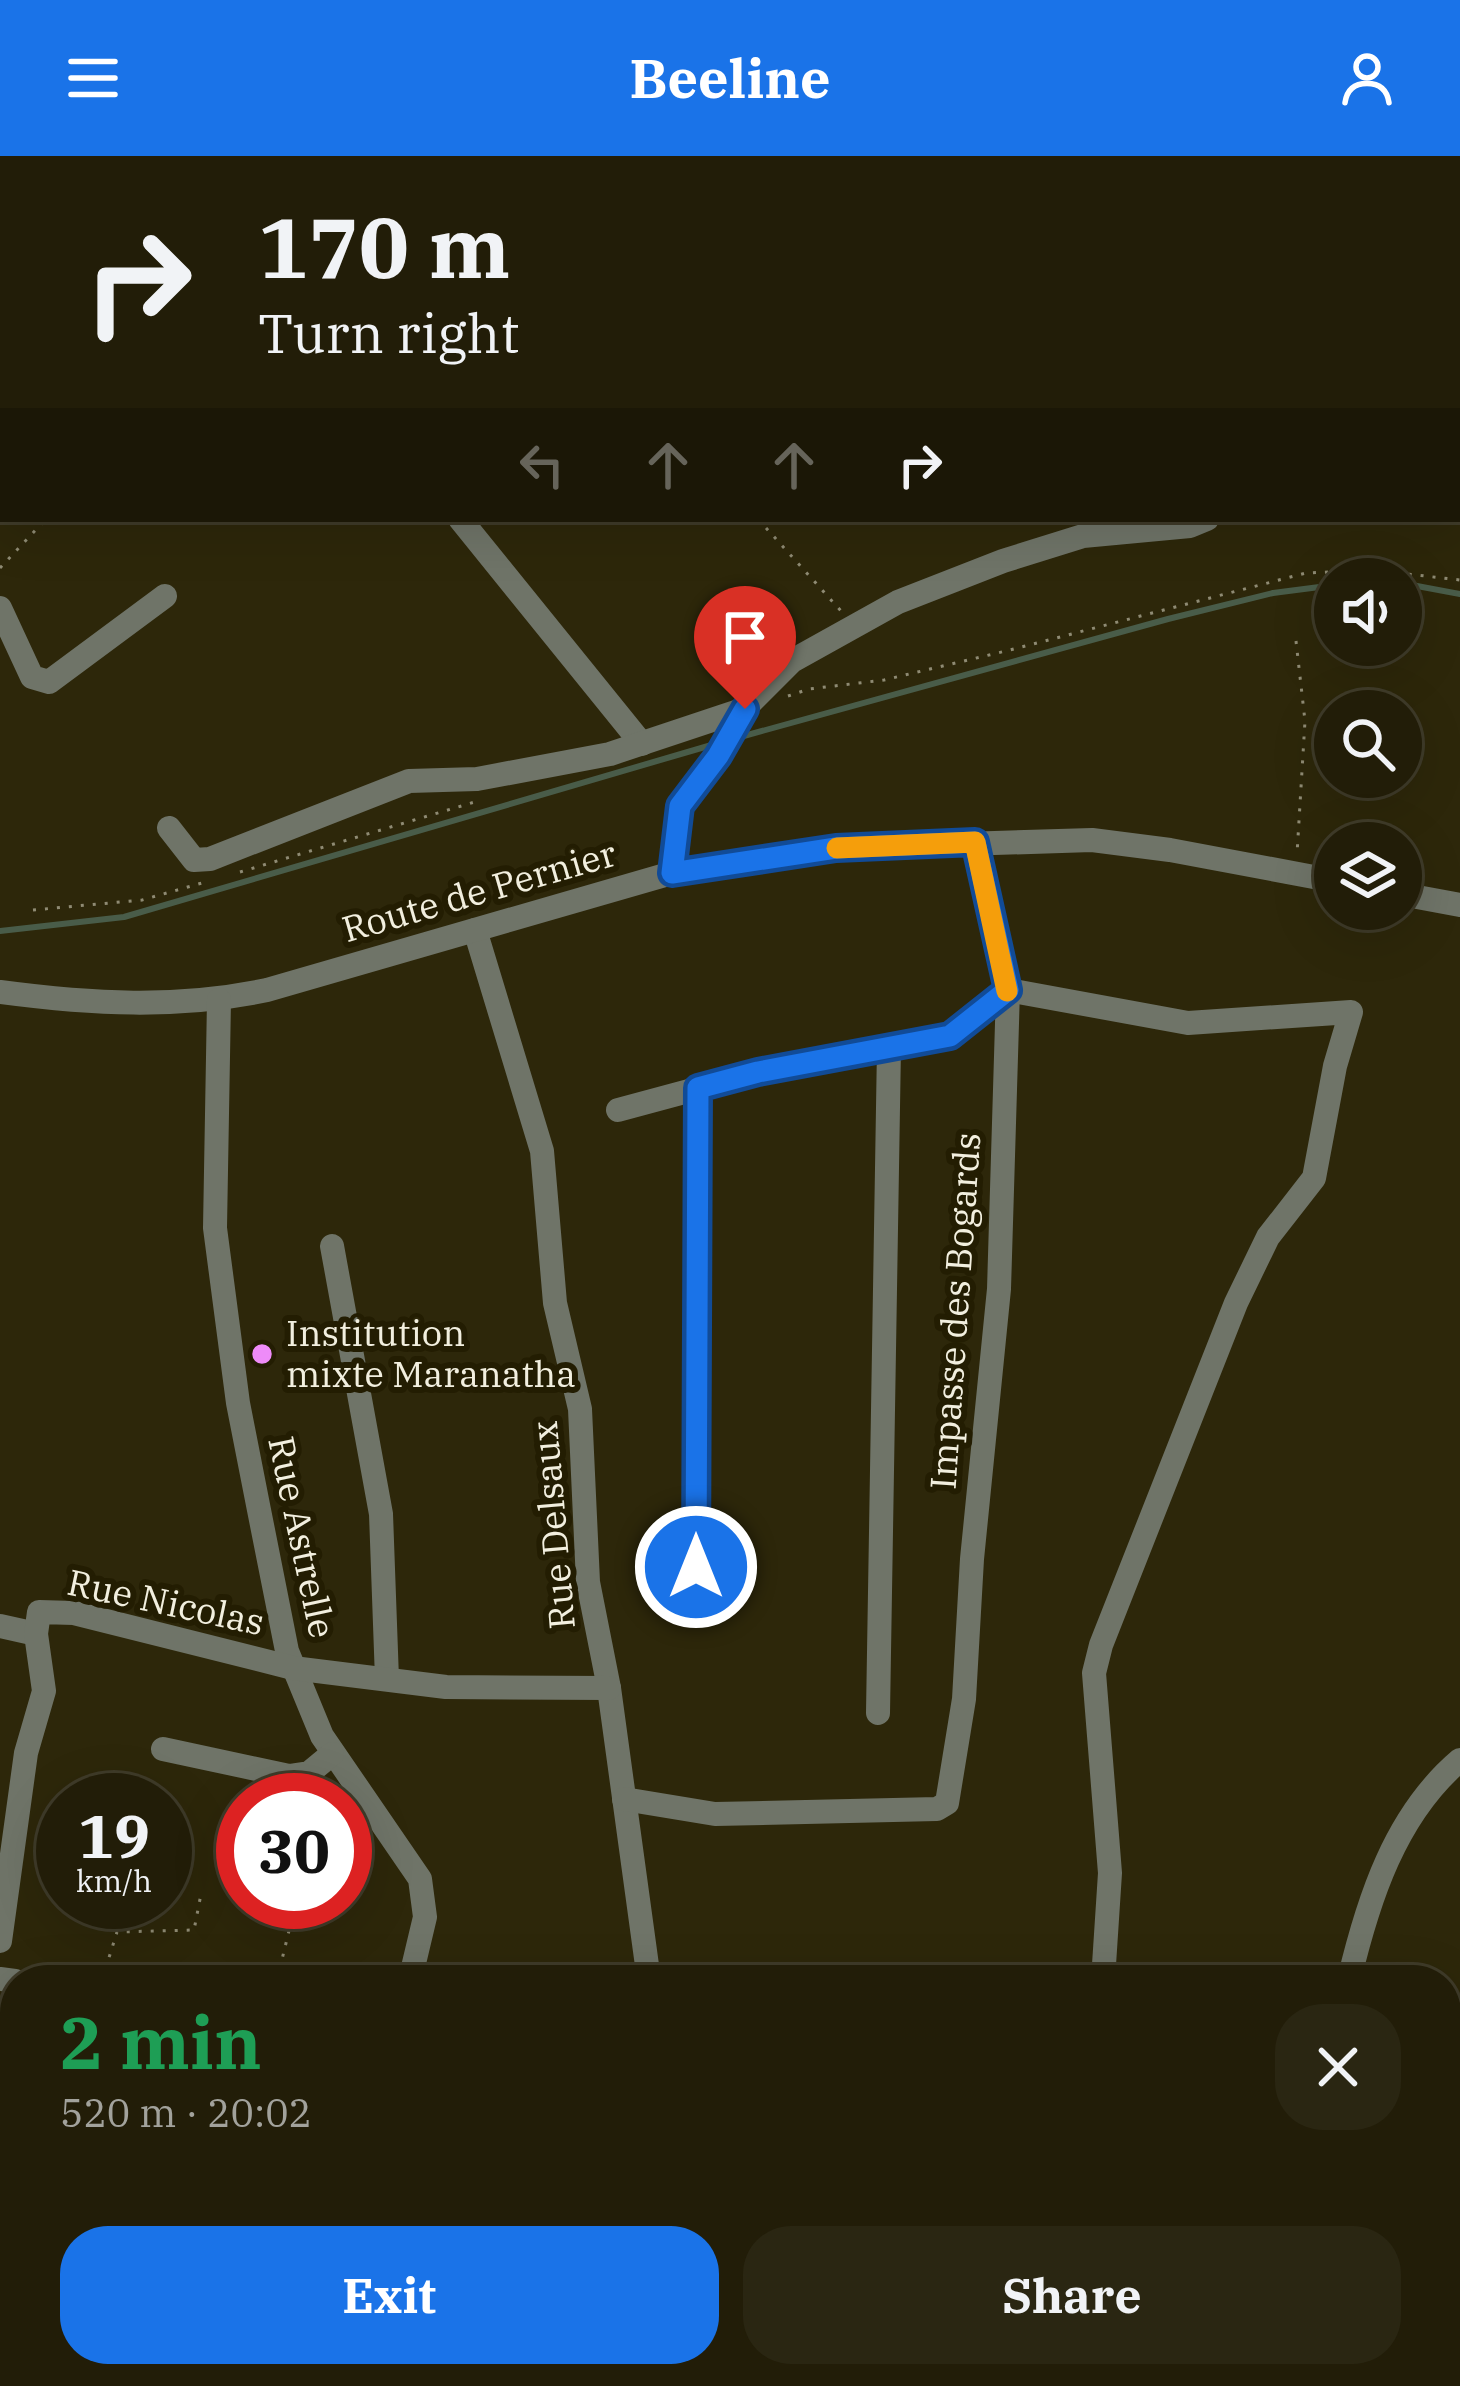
<!DOCTYPE html>
<html lang="en">
<head>
<meta charset="utf-8">
<style>
  body { margin:0; font-family:"IBM Plex Serif",serif; background:#2a2612; color:#f1f3f6; height:100vh; display:flex; flex-direction:column; font-size:45px; white-space:nowrap }
  * { box-sizing:border-box; margin:0 }
  p { font-size:39px; color:#a2a29c }
  .icon { flex:none; width:66px; height:66px; fill:none; stroke:currentColor; stroke-width:2; stroke-linecap:round; stroke-linejoin:round }
  .map { position:relative; flex:1; overflow:hidden }
  .drawer { position:absolute; left:0px; top:1809px; width:1461px; height:423px; display:flex; flex-direction:column; background:#221d08; border-radius:48px 48px 0 0; box-shadow:0 12px 48px #0002,0 0 0 3px #3f3b29 }
  .drawer>* { flex:none }
  .top-card { position:absolute; left:0px; top:0px; width:1461px; height:366px; box-shadow:0 12px 48px #0002,0 0 0 3px #3f3b29; background:#221d08; color:#f1f3f6; overflow:hidden }
  .buttons { position:absolute; left:1314px; top:402px; display:grid; gap:24px }
  .buttons a { display:grid; place-items:center; width:108px; height:108px; border-radius:50%; background:#221d08; box-shadow:0 12px 48px #0002,0 0 0 3px #3f3b29; font-size:60px }
  .speed { position:absolute; left:36px; top:1617px; display:flex; gap:24px; font-size:60px; font-weight:700; text-align:center }
  .speed>* { display:grid; place-content:center; width:156px; height:156px; border-radius:50%; background:#221d08; box-shadow:0 12px 48px #0002,0 0 0 3px #3f3b29; line-height:1 }
  .speed small { font-size:30px; font-weight:400 }
  .speed .limit { border:18px solid #d22; background:#fff; color:#111 }
  .pin { position:absolute; display:grid; place-items:center; width:102px; height:102px; color:#fff; margin:-123px -51px; border-radius:50% 50% 50% 0; rotate:-45deg; box-shadow:0 0 12px #0007 }
  .pin .icon { rotate:45deg }
  .me { position:absolute; width:132px; margin:-66px; rotate:0deg; stroke-linejoin:round; filter:drop-shadow(0 0 9px #0008) }
  .turn { display:flex; align-items:center; gap:42px; height:252px; padding:0 60px; font-size:54px }
  .turn .icon { width:156px; height:156px; stroke-width:2.5 }
  .turn b { display:block; font-size:84px; line-height:102px }
  .lanes { display:flex; align-items:center; height:114px; padding:0 60px; background:#0003; justify-content:center; gap:60px; direction:ltr }
  .lanes .off { opacity:.35 }
  .round { display:grid; place-items:center; flex:none; width:126px; height:126px; border-radius:48px; background:#2a2612 }
  .head { display:flex; align-items:center; justify-content:space-between; height:204px; padding:0 60px }
  h1 { font-size:72px; font-weight:700; line-height:90px; color:#1e9e55 }
  .button { display:flex; gap:24px; margin-top:auto; padding:24px 60px }
  .button a { flex:1; height:138px; border-radius:48px; background:#1a73e8; color:#fff; font-size:48px; font-weight:700; line-height:138px; text-align:center }
  .button a+a { background:#2a2612; color:#f1f3f6 }
  header { display:flex; justify-content:space-between; align-items:center; height:156px; padding:0 60px; background:#1a73e8; color:#fff; font-size:54px; font-weight:700 }
  .map>svg:first-child { display:block }
</style>
</head>
<body>
<header><svg class="icon" aria-label="menu" viewBox="0 0 24 24"><path d="M4 6h16M4 12h16M4 18h16"/></svg>Beeline<svg class="icon" aria-label="person" viewBox="0 0 24 24"><circle cx="12" cy="8" r="4"/><path d="M4 21q1-7 8-7t8 7"/></svg></header>
<div class="map">
<svg width="1460" height="2230" viewBox="0 0 1460 2230">
  <rect width="100%" height="100%" fill="#2d270a"/>
  <g fill="none" stroke-linecap="round" stroke-linejoin="round">
    <!-- stream -->
    <g stroke="#495c49" stroke-width="6">
      <polyline points="1401,427 1460,438"/>
      <polyline points="733,583 1168,463 1273,437 1335,429"/>
      <polyline points="0,775 124,761 715,588"/>
    </g>
    <!-- path -->
    <g stroke="#8f8b74" stroke-width="3" stroke-dasharray="3 9" stroke-linecap="butt">
      <polyline points="533,3 537,0"/>
      <polyline points="758,363 841,455"/>
      <polyline points="0,412 46,363"/>
      <polyline points="1296,485 1305,565 1297,698"/>
      <polyline points="788,540 809,533 884,524 1010,494 1306,417 1372,414 1460,424"/>
      <polyline points="240,716 478,645"/>
      <polyline points="33,754 142,744 202,727"/>
      <polyline points="102,1824 117,1776 194,1774 201,1738"/>
      <polyline points="277,1824 296,1746"/>
      <polyline points="978,2226 981,2217"/>
    </g>
    <!-- minor -->
    <g stroke="#6f7468" stroke-width="24">
      <polyline points="31,0 33,3"/>
      <polyline points="178,0 181,3"/>
      <polyline points="1383,0 1385,3"/>
      <polyline points="1172,3 1172,0"/>
      <polyline points="1233,3 1237,0"/>
      <polyline points="0,124 3,121"/>
      <polyline points="1458,140 1460,139"/>
      <polyline points="460,363 642,588"/>
      <polyline points="0,452 32,521 49,526 165,440"/>
      <polyline points="169,672 194,704 210,703 409,625 477,623 610,598 745,553"/>
      <polyline points="672,717 680,649 718,600 738,559 792,505 898,446 1003,405 1083,380 1190,370 1207,363"/>
      <polyline points="1401,738 1460,749"/>
      <polyline points="475,774 542,995 555,1147 580,1253 588,1426 609,1532 649,1824"/>
      <path d="M0 836C90 848 177 853 267 834L672 717 836 692 1092 684 1170 694 1335 725"/>
      <polyline points="219,844 215,1072 238,1247 259,1354 287,1495 322,1580 420,1723 425,1761 410,1824"/>
      <polyline points="618,954 759,916 950,880 1008,834 1188,867 1351,856 1335,910 1314,1022 1268,1081 1236,1147 1101,1489 1094,1517 1110,1717 1103,1824"/>
      <polyline points="332,1090 381,1358 387,1523"/>
      <polyline points="696,1411 698,933"/>
      <polyline points="0,1470 36,1478"/>
      <polyline points="878,1557 889,891"/>
      <polyline points="163,1593 289,1620 309,1617 332,1598"/>
      <polyline points="624,1643 715,1658 937,1653 947,1647 964,1543 972,1403 999,1133 1008,834 975,686"/>
      <polyline points="0,1785 26,1597 44,1535 36,1478 39,1456 74,1457 293,1512 446,1531 609,1532"/>
      <polyline points="0,1823 15,1825"/>
      <path d="M1349 1824C1368 1744 1395 1659 1460 1604"/>
      <polyline points="0,2110 15,2189"/>
      <polyline points="23,2217 27,2230"/>
      <polyline points="206,2217 214,2230"/>
      <polyline points="653,2230 662,2217"/>
      <polyline points="1202,2230 1212,2217"/>
    </g>
  </g>
  <g fill="none" stroke-linecap="round" stroke-linejoin="round">
    <!-- route casing -->
    <g stroke="#114b97" stroke-width="30">
      <polyline id="route" points="696,1411 698,932 758,916 950,880 1008,834 975,686 836,692 672,717 680,650 718,600 745,553"/>
    </g>
    <!-- route -->
    <use href="#route" stroke="#1a73e8" stroke-width="21"/>
    <!-- slow -->
    <polyline stroke="#f59e0b" stroke-width="21" points="837,692 975,686 1007,835"/>
  </g>
  <!-- markers -->
  <circle fill="#ee8bf8" stroke="#231d02" stroke-width="4.5" cx="262" cy="1198" r="12"/>
  <g text-anchor="middle" stroke-width="12" stroke-linejoin="round" paint-order="stroke">
    <!-- street labels -->
    <g font-size="36" fill="#f2efdf" stroke="#231d02">
      <text transform="translate(479 735) rotate(-16)" y="13">Route de Pernier</text>
      <text transform="translate(955 1155) rotate(-86)" y="13">Impasse des Bogards</text>
      <text transform="translate(553 1369) rotate(-95)" y="13">Rue Delsaux</text>
      <text transform="translate(302 1381) rotate(78)" y="13">Rue Astrelle</text>
      <text transform="translate(166 1446) rotate(12)" y="13">Rue Nicolas</text>
    </g>
    <!-- poi labels -->
    <g font-size="36" fill="#f2efdf" stroke="#231d02" text-anchor="start">
      <text x="286" y="1190">Institution<tspan x="286" dy="41">mixte Maranatha</tspan></text>
    </g>
  </g>
</svg>
<div class="buttons">
<a><svg class="icon" aria-label="sound" viewBox="0 0 24 24"><path d="M4 9h4l5-4v14l-5-4H4zM17 9q2 3 0 6"/></svg></a>
<a><svg class="icon" aria-label="search" viewBox="0 0 24 24"><circle cx="10" cy="10" r="6"/><path d="M15 15l6 6"/></svg></a>
<a><svg class="icon" aria-label="layers" viewBox="0 0 24 24"><path d="M12 4l9 5-9 5-9-5zM3 14l9 5 9-5"/></svg></a>
</div>
<div class="speed"><div>19<small>km/h</small></div><div class="limit">30</div></div>
<div class="pin" style="left:745px;top:553px;background:#d93025"><svg class="icon" aria-label="arrive" viewBox="0 0 24 24"><path d="M6 21V4h12l-3 4 3 4H6"/></svg></div>
<svg class="me" style="left:696px;top:1411px" viewBox="-20 -20 40 40"><circle r="17" fill="#1a73e8" stroke="#fff" stroke-width="3"/><path d="M0-11L8 9 0 5-8 9z" fill="#fff"/></svg>
<div class="top-card">
<div class="turn"><svg class="icon" aria-label="right" viewBox="0 0 24 24"><path d="M7 20v-9h11M14 6l5 5-5 5"/></svg><div><b>170 m</b>Turn right</div></div>
<div class="lanes"><svg class="icon off" aria-label="left" viewBox="0 0 24 24"><path d="M17 20v-9H6M10 6l-5 5 5 5"/></svg><svg class="icon off" aria-label="ahead" viewBox="0 0 24 24"><path d="M12 20V5M6 11l6-6 6 6"/></svg><svg class="icon off" aria-label="ahead" viewBox="0 0 24 24"><path d="M12 20V5M6 11l6-6 6 6"/></svg><svg class="icon" aria-label="right" viewBox="0 0 24 24"><path d="M7 20v-9h11M14 6l5 5-5 5"/></svg></div>
</div>
<section class="drawer">
<div class="head"><div><h1>2 min</h1><p>520 m · 20:02</p></div><a class="round"><svg class="icon" aria-label="close" viewBox="0 0 24 24"><path d="M6 6l12 12M18 6L6 18"/></svg></a></div>
<div class="button"><a>Exit</a><a>Share</a></div>
</section>
</div>
</body>
</html>
